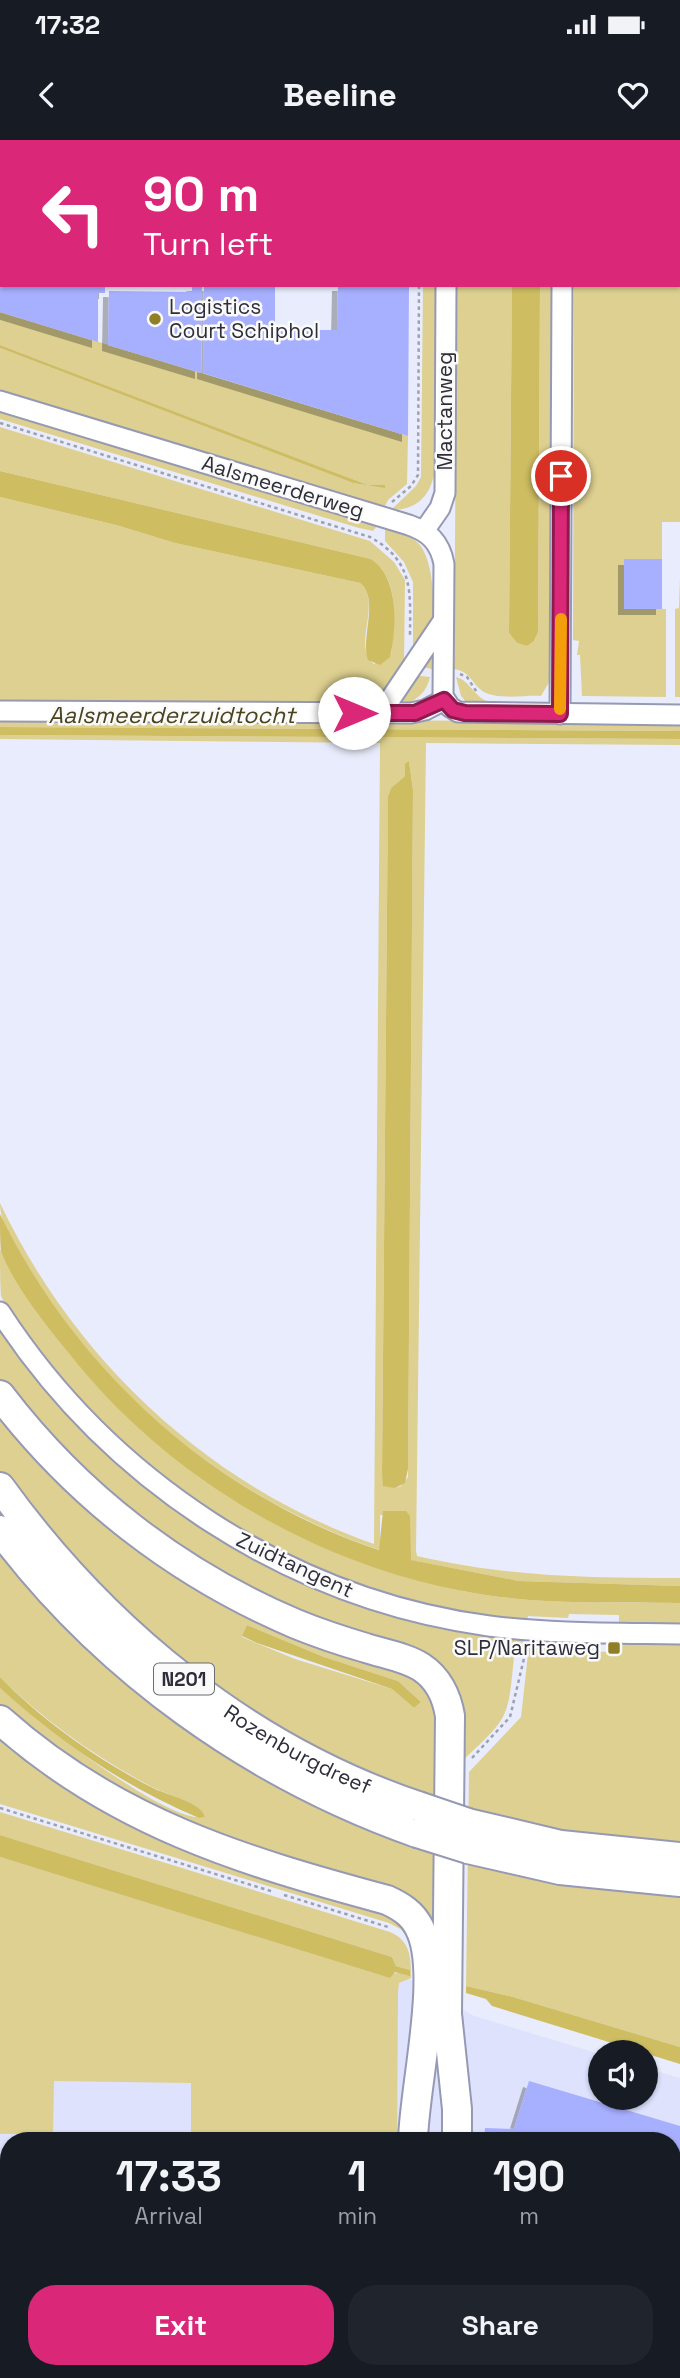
<!DOCTYPE html>
<html lang="en">
<head>
<meta charset="utf-8">
<style>
  body { margin:0; font-family:"Space Grotesk",sans-serif; background:#20242c; color:#f1f3f6; height:100vh; display:flex; flex-direction:column; font-size:26px; white-space:nowrap }
  * { box-sizing:border-box; margin:0 }
  p { font-size:23px; color:#9ea1a6 }
  .icon { flex:none; width:38px; height:38px; fill:none; stroke:currentColor; stroke-width:2; stroke-linecap:round; stroke-linejoin:round }
  .map { position:relative; flex:1; overflow:hidden }
  .details { position:absolute; left:0px; top:1992px; width:681px; height:247px; display:flex; flex-direction:column; background:#171b24; border-radius:28px 28px 0 0; box-shadow:0 2px 5px #0004 }
  .details>* { flex:none }
  .guide { position:absolute; left:0px; top:0px; width:681px; height:147px; box-shadow:0 2px 5px #0004; background:#db2777; color:#fff; overflow:hidden }
  .buttons { position:absolute; left:588px; top:1900px; display:grid; gap:14px }
  .buttons a { display:grid; place-items:center; width:70px; height:70px; border-radius:50%; background:#171b24; box-shadow:0 2px 5px #0004; font-size:35px }
  .pin { position:absolute; display:grid; place-items:center; width:60px; height:60px; color:#fff; margin:-30px; border:4px solid #fff; border-radius:50%; box-shadow:0 2px 7px #0007 }
  .me { position:absolute; width:77px; margin:-38px; rotate:90deg; stroke-linejoin:round; filter:drop-shadow(0 0 5px #0008) }
  .turn { display:flex; align-items:center; gap:24px; height:147px; padding:0 28px; font-size:32px }
  .turn .icon { width:91px; height:91px; stroke-width:2.5 }
  .turn b { display:block; font-size:49px; line-height:60px }
  .eta { display:flex; justify-content:space-evenly; align-items:center; height:119px; text-align:center }
  .eta b { font-size:42px; font-weight:700; line-height:49px }
  .cta { display:flex; gap:14px; margin-top:auto; padding:14px 28px }
  .cta a { flex:1; height:80px; border-radius:28px; background:#db2777; color:#fff; font-size:28px; font-weight:700; line-height:80px; text-align:center }
  .cta a+a { background:#20242c; color:#f1f3f6 }
  .status { display:flex; justify-content:space-between; align-items:center; height:49px; padding:0 35px; background:#171b24; direction:ltr }
  .status svg { height:19px; fill:currentColor }
  header { display:flex; justify-content:space-between; align-items:center; height:91px; padding:0 28px; background:#171b24; font-size:32px; font-weight:700 }
  .map>svg:first-child { display:block }
</style>
</head>
<body>
<div class="status"><b>17:32</b><svg viewBox="0 0 49 12"><path d="M0 12V9h3v3zM5 12V6h3v6zM10 12V3h3v9zM15 12V0h3v12zM26 1h20v11H26zM47 4h2v5h-2z"/></svg></div>
<header><svg class="icon" aria-label="back" viewBox="0 0 24 24"><path d="M15 5l-7 7 7 7"/></svg>Beeline<svg class="icon" aria-label="heart" viewBox="0 0 24 24"><path d="M12 20l-8-8c-3-5 5-10 8-4 3-6 11-1 8 4z"/></svg></header>
<div class="map">
<svg width="680" height="2238" viewBox="0 0 680 2238">
  <defs>
    <filter id="shadow"><feDropShadow dx="-6" dy="6" stdDeviation="0" flood-color="#0004"/></filter>
  </defs>
  <rect width="100%" height="100%" fill="#e9ecfc"/>
  <!-- built -->
  <path fill="#dee2fd" fill-rule="evenodd" d="M0 1717 247 1792 395 1831 474 1876 600 1914V1958H646V1928L680 1938V2238H0ZM9 2000H672V2230H9Z"/>
  <!-- green -->
  <g fill="#ddd090" fill-rule="evenodd">
    <polygon points="680,100 680,382 662,382 662,419 624,419 624,468 666,469 666,557 582,556 580,515 577,515 579,501 573,500 574,145 679,145"/>
    <path d="M423 145H436L434 335C429 358 415 370 391 370L416 346 421 337Z"/>
    <path d="M457 145H512L509 493 517 503 527 506 534 501 538 492 540 145H554L551 539 541 556C525 555 499 560 484 552 471 544 472 532 454 529Z"/>
    <polygon points="0,172 408,296 407,344 388,360 384,368 0,251 0,208 353,343 385,348 368,345 0,205"/>
    <polygon points="0,271 377,386 373,391 359,388 0,279"/>
    <path d="M0 287 370 401 394 422 405 440 404 525 411 535 430 537C427 552 417 560 403 565L0 563V357L116 385 175 403 360 443C383 462 351 507 374 524L391 514C395 484 400 437 371 419L0 331Z"/>
    <path d="M385 388C397 392 411 395 419 404 439 427 434 499 432 529L421 527 413 520V442L404 422 385 401Z"/>
    <polygon points="680,438 680,557 675,557 675,469 679,468"/>
    <path d="M456 537C471 541 473 557 491 563H467L461 556Z"/>
    <polygon points="0,578 680,582 680,591 0,587"/>
    <path d="M0 595 680 599V605L426 603 416 1411 417 1416C509 1437 587 1438 680 1438V1446L519 1441 410 1420V1376L380 1375V1410C237 1362 112 1264 33 1135 21 1114 0 1088 0 1063 75 1221 209 1346 374 1404L380 603 0 599ZM409 621 413 650 408 1329V1337L401 1346 395 1348 382 1331 388 656 391 648 405 636Z"/>
    <path d="M0 1109C98 1290 276 1419 479 1454 545 1465 613 1462 680 1463V1485L619 1484V1475L569 1474 568 1478 528 1476 527 1481C344 1458 196 1388 71 1250 47 1223 16 1190 1 1156 0 1144 0 1122 0 1109Z"/>
    <path d="M0 1187 42 1244 98 1305 158 1356 214 1395 491 1495 525 1499 523 1517 514 1516C508 1580 509 1577 462 1621L452 1558 164 1407 0 1247Z"/>
    <path d="M0 1264C76 1360 171 1433 282 1483 321 1501 384 1512 416 1534 437 1548 443 1571 445 1594L443 1838 433 1835C433 1802 430 1779 401 1759 356 1743 308 1734 262 1720 164 1689 77 1641 0 1573V1548C31 1576 167 1685 205 1677 200 1662 164 1654 150 1646 96 1617 43 1580 0 1537V1405C98 1523 217 1622 360 1680 379 1688 400 1701 419 1705V1653L361 1634 270 1586 180 1524 122 1474 58 1408 0 1331ZM247 1485 324 1517 398 1541 421 1562 414 1568 392 1549 295 1519 242 1497Z"/>
    <polygon points="619,1502 680,1503 680,1907 513,1857 466,1846 469,1632 521,1577 529,1505 569,1507 569,1511 618,1512"/>
    <polygon points="0,1587 27,1610 402,1778 419,1817 406,1792 389,1783 0,1664"/>
    <path d="M0 1672 390 1792C411 1801 411 1818 411 1838L399 1843 398 1852 397 2000H191V1943L54 1941 53 1993 0 1994V1717L384 1836 410 1830 396 1826 392 1817 0 1695Z"/>
  </g>
  <!-- water -->
  <g fill="#cfbd62">
    <polygon points="512,145 540,145 538,492 534,501 527,506 517,503 509,493"/>
    <polygon points="0,205 368,345 385,345 385,348 353,343 0,208"/>
    <path d="M0 331 371 419C399 436 397 488 390 517L380 525 368 520C360 498 380 459 360 443L175 403 116 385 0 357Z"/>
    <polygon points="0,587 680,591 680,599 0,595"/>
    <polygon points="409,621 413,650 408,1329 405,1343 395,1348 383,1346 382,1331 388,656 391,648 405,636 405,624"/>
    <path d="M0 1074C76 1231 214 1355 379 1410L383 1371H406L410 1376 411 1420 519 1441 680 1446V1463C620 1462 559 1464 500 1457 334 1436 171 1344 68 1212 46 1185 13 1144 1 1111 0 1101 0 1085 0 1074Z"/>
    <polygon points="247,1485 324,1517 398,1541 421,1562 414,1568 392,1549 257,1503 242,1496"/>
    <path d="M0 1537C43 1581 99 1621 155 1649 168 1655 202 1663 205 1677L199 1678C125 1647 60 1602 0 1548Z"/>
    <polygon points="0,1695 392,1817 396,1826 410,1830 410,1836 395,1832 390,1838 0,1717"/>
    <polygon points="466,1846 513,1857 680,1907 680,1924 492,1866 486,1859 466,1853"/>
  </g>
  <!-- building -->
  <g fill="#a7afff" filter="url(#shadow)">
    <polygon points="0,145 105,145 105,153 98,153 98,202 0,172"/>
    <polygon points="192,145 202,145 201,233 108,205 109,151 192,152"/>
    <polygon points="204,145 275,145 275,190 337,190 338,145 409,145 408,296 203,233"/>
    <rect x="624" y="419" width="38" height="50"/>
    <polygon points="529,1941 680,1986 680,2238 482,2238 482,2230 672,2230 672,2000 484,2000 485,1988 514,1989"/>
    <polygon points="0,2107 9,2108 9,2230 47,2230 47,2238 0,2238"/>
    <polygon points="192,2230 394,2230 394,2238 191,2238"/>
  </g>
  <g fill="none" stroke-linecap="round" stroke-linejoin="round">
    <!-- minor casing -->
    <g stroke="#9699b3" stroke-width="23">
      <g id="minor">
        <polyline points="216,2 216,0"/>
        <polyline points="447,2 447,0"/>
        <polyline points="563,2 563,0"/>
        <polyline points="679,48 680,48"/>
        <path d="M0 261 409 385C429 392 440 402 444 424L443 556 450 567 458 572 680 575"/>
        <polyline points="424,391 440,368 445,353 446,145"/>
        <polyline points="0,571 411,573 425,570 444,560"/>
        <polyline points="381,573 443,481"/>
        <polyline points="560,574 562,145"/>
        <path d="M0 1172C109 1340 289 1459 489 1486 552 1494 616 1493 680 1494"/>
      </g>
    </g>
    <!-- highway casing -->
    <g stroke="#9699b3" stroke-width="32">
      <g id="highway">
        <path d="M0 1255C77 1356 178 1434 296 1484 318 1493 342 1501 366 1508 384 1514 405 1517 421 1527 438 1538 447 1557 450 1576L447 1874 457 1969V2000"/>
        <path id="s1" d="M0 1347C104 1491 248 1609 418 1666"/>
        <path d="M0 1390C105 1530 253 1635 417 1693"/>
        <path d="M0 1580C114 1682 242 1721 387 1760 400 1766 412 1773 419 1787 443 1831 414 1947 413 2000"/>
        <polyline points="468,1683 561,1705 680,1717"/>
        <polyline points="468,1709 560,1730 680,1742"/>
        <polyline points="412,2238 412,2230"/>
        <polyline points="455,2238 455,2230"/>
      </g>
    </g>
    <!-- path -->
    <g stroke="#9ea0ae" stroke-width="2.5" stroke-dasharray="3.5 3.5" stroke-linecap="butt">
      <polyline points="420,2 420,0"/>
      <path d="M0 283 370 397C415 422 410 453 410 497"/>
      <polyline points="392,362 411,346 418,335 419,145"/>
      <polyline points="460,534 467,537 478,554"/>
      <polyline points="472,1618 510,1577 527,1506"/>
      <polyline points="0,1668 274,1752"/>
      <polyline points="284,1755 388,1787"/>
    </g>
    <!-- minor -->
    <use href="#minor" stroke="#fff" stroke-width="19"/>
    <!-- highway -->
    <use href="#highway" stroke="#fff" stroke-width="28"/>
    <!-- highway-bridge casing -->
    <g stroke="#9699b3" stroke-width="32" stroke-linecap="butt">
      <g id="highway-bridge">
        <polyline points="418,1666 468,1683"/>
        <polyline points="417,1693 468,1709"/>
      </g>
    </g>
    <!-- highway-bridge -->
    <use href="#highway-bridge" stroke="#fff" stroke-width="28"/>
  </g>
  <g fill="none" stroke-linecap="round" stroke-linejoin="round">
    <!-- route casing -->
    <g stroke="#8e194d" stroke-width="18">
      <polyline id="route" points="354,573 415,573 444,560 453,570 465,573 560,574 561,336"/>
    </g>
    <!-- route -->
    <use href="#route" stroke="#db2777" stroke-width="12"/>
    <!-- slow -->
    <polyline stroke="#f59e0b" stroke-width="12" points="560,569 561,479"/>
  </g>
  <!-- markers -->
  <g fill="#907f26" stroke="#fafafa" stroke-width="2.5">
    <circle cx="155" cy="179" r="7"/>
    <rect x="607" y="1501" width="14" height="14" rx="3.5"/>
  </g>
  <g text-anchor="middle" stroke-width="5" stroke-linejoin="round" paint-order="stroke">
    <!-- shield labels -->
    <rect fill="#fafafa" stroke="#6a6b73" stroke-width="2" x="154" y="1523.5" width="60" height="31" rx="5"/>
    <g font-size="19" font-weight="bold" fill="#2d2e39">
      <text x="184" y="1546">N201</text>
    </g>
    <!-- poi labels -->
    <g font-size="21" fill="#2d2e39" stroke="#fafafa" text-anchor="start">
      <text x="169" y="174">Logistics<tspan x="169" dy="24">Court Schiphol</tspan></text>
      <text x="600" y="1515" text-anchor="end">SLP/Naritaweg</text>
    </g>
    <!-- street labels -->
    <g font-size="21" fill="#2d2e39" stroke="#fafafa">
      <text transform="translate(445 271) rotate(-90)" y="7">Mactanweg</text>
      <text transform="translate(283 347) rotate(17)" y="7">Aalsmeerderweg</text>
      <text transform="translate(295 1425) rotate(25)" y="7">Zuidtangent</text>
      <text dy="7" stroke="none"><textPath href="#s1" startOffset="401">Rozenburgdreef</textPath></text>
    </g>
    <!-- water labels -->
    <g font-size="23" font-style="italic" fill="#4a431c" stroke="#fafafa">
      <text x="172" y="583">Aalsmeerderzuidtocht</text>
    </g>
  </g>
</svg>
<div class="buttons">
<a><svg class="icon" aria-label="sound" viewBox="0 0 24 24"><path d="M4 9h4l5-4v14l-5-4H4zM17 9q2 3 0 6"/></svg></a>
</div>
<div class="pin" style="left:561px;top:336px;background:#d93025"><svg class="icon" aria-label="arrive" viewBox="0 0 24 24"><path d="M6 21V4h12l-3 4 3 4H6"/></svg></div>
<svg class="me" style="left:354px;top:573px" viewBox="-20 -20 40 40"><circle r="19" fill="#fff"/><path d="M0-13L10 11 0 6-10 11z" fill="#db2777"/></svg>
<div class="guide">
<div class="turn"><svg class="icon" aria-label="left" viewBox="0 0 24 24"><path d="M17 20v-9H6M10 6l-5 5 5 5"/></svg><div><b>90 m</b>Turn left</div></div>
</div>
<section class="details">
<div class="eta">
<div><b>17:33</b><p>Arrival</p></div>
<div><b>1</b><p>min</p></div>
<div><b>190</b><p>m</p></div>
</div>
<div class="cta"><a>Exit</a><a>Share</a></div>
</section>
</div>
</body>
</html>
